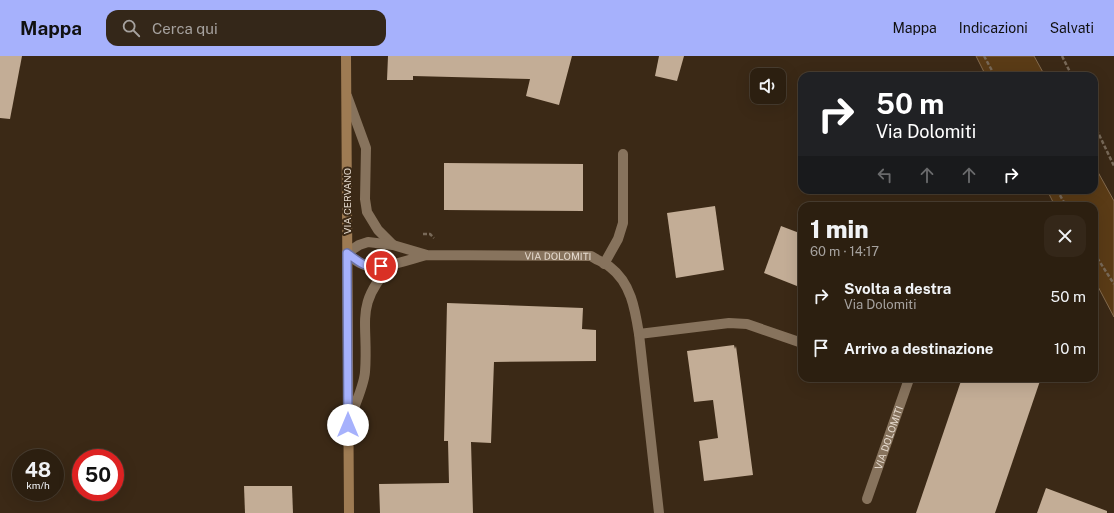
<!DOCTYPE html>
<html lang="it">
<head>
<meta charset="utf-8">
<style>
  body { margin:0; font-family:"Public Sans",sans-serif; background:#342719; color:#f1f3f6; height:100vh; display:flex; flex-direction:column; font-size:15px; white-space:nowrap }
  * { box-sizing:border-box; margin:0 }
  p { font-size:13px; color:#a6a29f }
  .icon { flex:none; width:22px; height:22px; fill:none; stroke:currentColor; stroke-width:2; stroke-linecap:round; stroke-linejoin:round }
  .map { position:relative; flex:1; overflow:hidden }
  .panel { position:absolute; left:798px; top:146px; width:300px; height:180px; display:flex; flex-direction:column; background:#2c1f10; border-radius:12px; box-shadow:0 4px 16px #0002,0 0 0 1px #483d30 }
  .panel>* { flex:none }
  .top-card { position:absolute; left:798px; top:16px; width:300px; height:122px; border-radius:12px; box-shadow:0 4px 16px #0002,0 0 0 1px #483d30; background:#202124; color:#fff; overflow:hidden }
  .controls { position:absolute; left:750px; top:12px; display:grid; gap:8px }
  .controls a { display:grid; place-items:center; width:36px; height:36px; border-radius:8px; background:#2c1f10; box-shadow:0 4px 16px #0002,0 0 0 1px #483d30; font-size:20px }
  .speed { position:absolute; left:12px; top:393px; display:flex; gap:8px; font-size:20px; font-weight:700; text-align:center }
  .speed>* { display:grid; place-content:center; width:52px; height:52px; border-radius:50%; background:#2c1f10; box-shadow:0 4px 16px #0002,0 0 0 1px #483d30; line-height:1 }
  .speed small { font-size:10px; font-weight:400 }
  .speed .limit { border:6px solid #d22; background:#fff; color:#111 }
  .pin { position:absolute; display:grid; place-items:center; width:34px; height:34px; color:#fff; margin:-17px; border:2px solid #fff; border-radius:50%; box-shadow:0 1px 4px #0007 }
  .me { position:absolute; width:44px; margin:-22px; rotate:0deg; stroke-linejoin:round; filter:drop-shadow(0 0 3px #0008) }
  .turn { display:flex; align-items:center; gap:14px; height:84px; padding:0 12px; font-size:18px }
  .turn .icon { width:52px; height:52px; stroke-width:2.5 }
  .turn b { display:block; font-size:28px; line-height:34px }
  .lanes { display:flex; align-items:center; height:38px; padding:0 12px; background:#0003; justify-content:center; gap:20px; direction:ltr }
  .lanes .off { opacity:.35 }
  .round { display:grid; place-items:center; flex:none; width:42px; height:42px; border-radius:12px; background:#342719 }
  .overview { display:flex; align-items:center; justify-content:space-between; height:68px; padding:0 12px }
  h1 { font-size:24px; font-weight:800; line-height:30px }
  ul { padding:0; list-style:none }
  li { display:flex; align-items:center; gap:12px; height:52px; padding:0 12px }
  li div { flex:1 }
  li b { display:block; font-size:15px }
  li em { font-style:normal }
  header { display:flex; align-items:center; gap:24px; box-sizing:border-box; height:56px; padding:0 20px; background:#a6b1fc; color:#111 }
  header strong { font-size:19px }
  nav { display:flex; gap:22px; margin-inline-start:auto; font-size:14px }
  .search { width:280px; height:36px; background:#342719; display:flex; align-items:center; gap:10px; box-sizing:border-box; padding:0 14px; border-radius:12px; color:#a6a29f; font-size:15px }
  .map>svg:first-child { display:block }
</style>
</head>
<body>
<header>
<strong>Mappa</strong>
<div class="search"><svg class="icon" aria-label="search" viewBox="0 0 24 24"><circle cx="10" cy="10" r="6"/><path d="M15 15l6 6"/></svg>Cerca qui</div>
<nav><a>Mappa</a><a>Indicazioni</a><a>Salvati</a></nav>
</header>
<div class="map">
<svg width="1114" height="457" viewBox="0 0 1114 457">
  <rect width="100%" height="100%" fill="#3b2916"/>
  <!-- water -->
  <g fill="#5a3b16" stroke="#846b4e">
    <polygon points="976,0 1034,0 1045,20 986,20"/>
    <polygon points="1094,109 1114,145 1114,261 1094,223 1094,150 1055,150 1047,134 1094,134"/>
  </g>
  <!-- building -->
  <g fill="#c3ad96">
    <polygon points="0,0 22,0 10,63 0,62"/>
    <polygon points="388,0 572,0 559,49 526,40 530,23 413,20 413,24 387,24"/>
    <polygon points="659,0 684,0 677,25 655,20"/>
    <polygon points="444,107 583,108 583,155 444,154"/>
    <polygon points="715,150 724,214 676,222 667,157"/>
    <polygon points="781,170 802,178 802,232 764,217"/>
    <polygon points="447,247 583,252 582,273 596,274 596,305 494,306 491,387 471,386 473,457 380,457 379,428 449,427 448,385 444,385"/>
    <polygon points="734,289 735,293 736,290 753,419 704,425 699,385 718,382 713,344 694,346 687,295"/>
    <polygon points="962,322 1041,322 995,457 916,457"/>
    <polygon points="244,430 292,430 293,457 245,457"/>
    <polygon points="1046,432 1107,455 1107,457 1037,457"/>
  </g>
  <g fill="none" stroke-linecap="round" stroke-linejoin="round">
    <!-- path -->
    <g stroke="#786958" stroke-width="2.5" stroke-dasharray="4 2" stroke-linecap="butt">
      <polyline points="984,0 995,20"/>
      <polyline points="1062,0 1072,20"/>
      <polyline points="1094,68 1114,110"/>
      <polyline points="1057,134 1066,150"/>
      <polyline points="423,178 430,178 434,182"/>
      <polyline points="1094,197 1114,228"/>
    </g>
    <!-- street -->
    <g stroke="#87735d" stroke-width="10">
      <polyline points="347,40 366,92 365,143 367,156 378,174 393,189"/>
      <path id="s1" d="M427 199C410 203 376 217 360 207 355 205 351 200 347 197L359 189 368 186 393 189 427 199 591 200C597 204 605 207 610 211 631 227 635 253 639 278L659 457"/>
      <polyline points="604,208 618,183 623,167 623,98"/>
      <polyline points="639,278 729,267 747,268 802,287"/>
      <path d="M349 365C354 351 364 330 365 316 369 265 353 250 392 208"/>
      <path id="s2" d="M867 443 909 323 907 322"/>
    </g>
    <!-- secondary -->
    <polyline stroke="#9e7b53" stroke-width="10" points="346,0 349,457"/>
  </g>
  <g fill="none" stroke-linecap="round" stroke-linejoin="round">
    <!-- route casing -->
    <g stroke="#6c73a4" stroke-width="10">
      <path id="route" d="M348 369 347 197C360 207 365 212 381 210"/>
    </g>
    <!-- route -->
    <use href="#route" stroke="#a6b1fc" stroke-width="7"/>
  </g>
  <g text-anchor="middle" stroke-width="4" stroke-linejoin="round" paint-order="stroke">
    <!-- street labels -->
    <g font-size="10" fill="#e6dbcf" stroke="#3b2916">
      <text transform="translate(347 145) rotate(-90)" y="4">VIA CERVANO</text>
      <text dy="4" stroke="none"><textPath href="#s1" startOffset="301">VIA DOLOMITI</textPath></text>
      <text dy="4" stroke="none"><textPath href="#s2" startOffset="65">VIA DOLOMITI</textPath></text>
    </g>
  </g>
</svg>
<div class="controls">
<a><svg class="icon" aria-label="sound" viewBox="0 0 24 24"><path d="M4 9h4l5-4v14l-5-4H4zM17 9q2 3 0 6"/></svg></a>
</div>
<div class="speed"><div>48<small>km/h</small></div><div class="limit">50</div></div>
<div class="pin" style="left:381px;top:210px;background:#d93025"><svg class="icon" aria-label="arrive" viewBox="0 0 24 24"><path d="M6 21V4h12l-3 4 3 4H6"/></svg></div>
<svg class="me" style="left:348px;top:369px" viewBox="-20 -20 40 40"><circle r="19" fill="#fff"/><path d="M0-13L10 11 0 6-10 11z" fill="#a6b1fc"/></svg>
<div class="top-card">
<div class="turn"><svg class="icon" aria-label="right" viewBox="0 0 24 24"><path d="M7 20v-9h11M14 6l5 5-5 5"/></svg><div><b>50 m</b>Via Dolomiti</div></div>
<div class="lanes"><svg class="icon off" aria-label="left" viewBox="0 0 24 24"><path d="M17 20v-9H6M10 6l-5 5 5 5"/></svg><svg class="icon off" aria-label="ahead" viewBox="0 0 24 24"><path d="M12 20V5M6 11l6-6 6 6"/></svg><svg class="icon off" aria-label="ahead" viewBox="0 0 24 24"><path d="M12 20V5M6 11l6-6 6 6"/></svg><svg class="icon" aria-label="right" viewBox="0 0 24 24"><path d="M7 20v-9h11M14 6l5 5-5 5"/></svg></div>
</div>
<section class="panel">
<div class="overview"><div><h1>1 min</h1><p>60 m · 14:17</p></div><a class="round"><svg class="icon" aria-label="close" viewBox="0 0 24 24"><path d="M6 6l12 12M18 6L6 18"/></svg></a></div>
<ul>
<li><svg class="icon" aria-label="right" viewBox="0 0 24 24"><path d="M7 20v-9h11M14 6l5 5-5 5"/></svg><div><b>Svolta a destra</b><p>Via Dolomiti</p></div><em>50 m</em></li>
<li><svg class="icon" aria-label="arrive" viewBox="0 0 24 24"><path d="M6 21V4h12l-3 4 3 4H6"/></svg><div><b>Arrivo a destinazione</b></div><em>10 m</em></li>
</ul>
</section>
</div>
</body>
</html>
